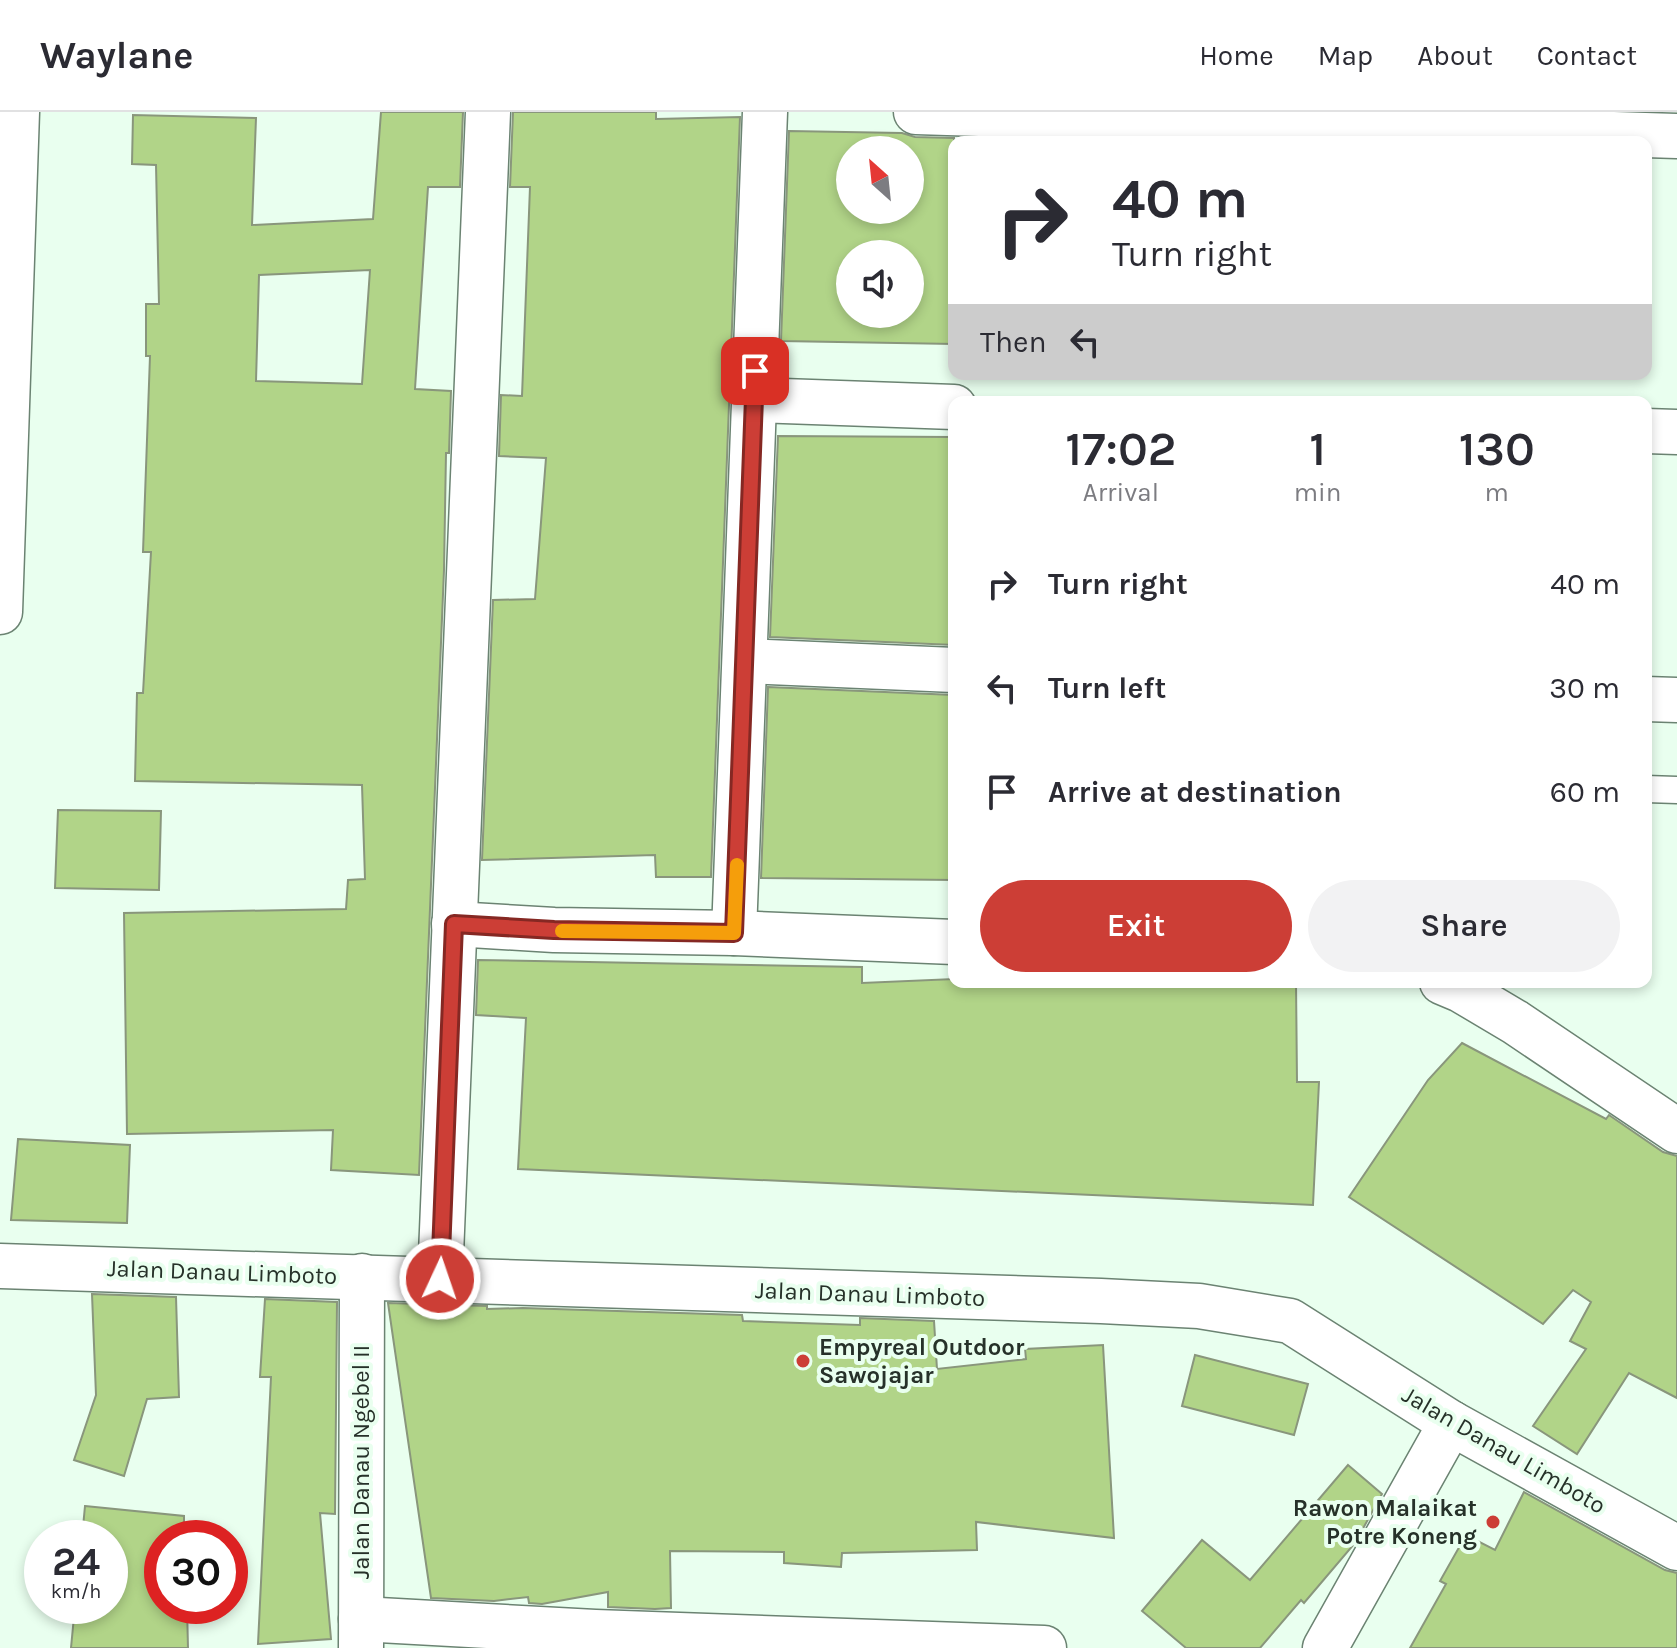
<!DOCTYPE html>
<html lang="en">
<head>
<meta charset="utf-8">
<style>
  body { margin:0; font-family:Karla,sans-serif; background:#f2f2f3; color:#2b2b33; height:100vh; display:flex; flex-direction:column; font-size:30px; white-space:nowrap }
  * { box-sizing:border-box; margin:0 }
  p { font-size:26px; color:#7c7c81 }
  .icon { flex:none; width:44px; height:44px; fill:none; stroke:currentColor; stroke-width:2; stroke-linecap:round; stroke-linejoin:round }
  .map { position:relative; flex:1; overflow:hidden }
  .drawer { position:absolute; left:948px; top:284px; width:704px; height:592px; display:flex; flex-direction:column; background:#fff; border-radius:16px; box-shadow:0 4px 12px #0003 }
  .drawer>* { flex:none }
  .hud { position:absolute; left:948px; top:24px; width:704px; height:244px; border-radius:16px; box-shadow:0 4px 12px #0003; background:#fff; color:#2b2b33; overflow:hidden }
  .needle { width:52px; rotate:333deg }
  .controls { position:absolute; left:836px; top:24px; display:grid; gap:16px }
  .controls a { display:grid; place-items:center; width:88px; height:88px; border-radius:50%; background:#fff; box-shadow:0 4px 12px #0003; font-size:40px }
  .speed { position:absolute; left:24px; top:1408px; display:flex; gap:16px; font-size:40px; font-weight:700; text-align:center }
  .speed>* { display:grid; place-content:center; width:104px; height:104px; border-radius:50%; background:#fff; box-shadow:0 4px 12px #0003; line-height:1 }
  .speed small { font-size:20px; font-weight:400 }
  .speed .limit { border:12px solid #d22; background:#fff; color:#111 }
  .pin { position:absolute; display:grid; place-items:center; width:68px; height:68px; color:#fff; margin:-34px; border-radius:16px; box-shadow:0 4px 12px #0006 }
  .me { position:absolute; width:88px; margin:-44px; rotate:3deg; stroke-linejoin:round; filter:drop-shadow(0 0 6px #0008) }
  .turn { display:flex; align-items:center; gap:28px; height:168px; padding:0 32px; font-size:36px }
  .turn .icon { width:104px; height:104px; stroke-width:2.5 }
  .turn b { display:block; font-size:56px; line-height:68px }
  .then { display:flex; align-items:center; height:76px; padding:0 32px; background:#0003; gap:16px; font-size:30px }
  .eta { display:flex; justify-content:space-evenly; align-items:center; height:136px; text-align:center }
  .eta b { font-size:48px; font-weight:600; line-height:56px }
  .button { display:flex; gap:16px; margin-top:auto; padding:16px 32px }
  .button a { flex:1; height:92px; border-radius:48px; background:#cc3e36; color:#fff; font-size:32px; font-weight:600; line-height:92px; text-align:center }
  .button a+a { background:#f2f2f3; color:#2b2b33 }
  ul { padding:0; list-style:none }
  li { display:flex; align-items:center; gap:24px; height:104px; padding:0 32px }
  li div { flex:1 }
  li b { display:block; font-size:30px }
  li em { font-style:normal }
  header { display:flex; align-items:center; gap:48px; box-sizing:border-box; height:112px; padding:0 40px; background:#fff; border-bottom:2px solid #e1e1e2 }
  header strong { font-size:38px }
  nav { display:flex; gap:44px; margin-inline-start:auto; font-size:28px }
  .map>svg:first-child { display:block }
</style>
</head>
<body>
<header>
<strong>Waylane</strong>
<nav><a>Home</a><a>Map</a><a>About</a><a>Contact</a></nav>
</header>
<div class="map">
<svg width="1677" height="1536" viewBox="0 0 1677 1536">
  <rect width="100%" height="100%" fill="#e9ffef"/>
  <!-- building -->
  <g fill="#b1d488" stroke="#89967c" stroke-width="2" fill-rule="evenodd">
    <path d="M381 0H463L460 75H428L415 277 451 279 449 341H446L444 458 419 1063 331 1058 333 1018 127 1022 124 801 346 797 348 768 365 767 362 673 135 669 137 581H143L151 440H143L150 244H146V192H159L156 53 132 52 133 3 256 6 252 113 373 107ZM370 158 362 272 256 269 259 163Z"/>
    <polygon points="513,0 656,0 656,7 740,5 711,765 656,765 655,743 482,748 493,488 535,487 546,346 499,344 501,283 522,284 530,75 510,75"/>
    <path d="M789 19 902 21 915 25 954 26V232L781 229ZM850 38H910V98H850ZM850 142H910V202H850Z"/>
    <polygon points="778,324 954,325 954,533 770,525"/>
    <polygon points="768,575 954,583 954,768 761,766"/>
    <polygon points="58,698 161,699 159,778 55,776"/>
    <polygon points="478,848 862,855 862,871 954,867 954,870 1296,870 1297,970 1319,970 1313,1093 518,1057 526,906 476,903"/>
    <polygon points="1462,931 1606,1007 1609,1003 1663,1040 1677,1044 1677,1286 1629,1261 1577,1342 1533,1314 1586,1237 1570,1229 1591,1190 1573,1178 1543,1212 1349,1085 1428,968"/>
    <polygon points="18,1027 130,1033 127,1111 11,1108"/>
    <polygon points="92,1182 176,1185 179,1285 147,1287 124,1364 74,1348 96,1283"/>
    <polygon points="265,1187 337,1190 335,1402 320,1401 331,1527 258,1532 271,1265 260,1265"/>
    <polygon points="388,1191 487,1194 487,1197 523,1196 742,1203 743,1209 860,1213 860,1206 934,1209 937,1257 1026,1247 1025,1237 1103,1233 1114,1426 976,1410 977,1438 842,1441 841,1455 784,1451 784,1440 670,1439 671,1496 655,1497 608,1495 608,1480 542,1492 529,1491 528,1485 494,1489 431,1486"/>
    <polygon points="1195,1243 1308,1272 1294,1323 1182,1294"/>
    <polygon points="1348,1353 1382,1382 1355,1431 1304,1491 1301,1488 1260,1536 1186,1536 1142,1499 1202,1428 1250,1468"/>
    <polygon points="1524,1380 1665,1458 1677,1461 1677,1536 1410,1536 1446,1472 1440,1469 1466,1423 1495,1438"/>
    <polygon points="85,1394 184,1404 184,1426 162,1426 162,1494 187,1494 188,1536 71,1536 75,1494 110,1494 110,1426 82,1426"/>
  </g>
  <g fill="none" stroke-linecap="round" stroke-linejoin="round">
    <!-- lane casing -->
    <g stroke="#6b8372" stroke-width="29">
      <polyline id="lane" points="1646,677 1677,678"/>
    </g>
    <!-- street casing -->
    <g stroke="#6b8372" stroke-width="47">
      <g id="street">
        <polyline points="916,0 1677,24"/>
        <polyline points="754,288 954,295"/>
        <polyline points="1646,319 1677,320"/>
        <polyline points="0,500 17,0"/>
        <polyline points="745,549 954,558"/>
        <polyline points="1646,587 1677,588"/>
        <polyline points="454,812 554,818 734,821 954,830"/>
        <polyline points="734,821 765,0"/>
        <polyline points="1442,870 1461,878 1515,910 1677,1019"/>
        <polyline points="0,1154 1101,1189 1199,1194 1290,1209 1451,1311 1677,1436"/>
        <polyline points="440,1167 488,0"/>
        <polyline points="361,1507 595,1520 1044,1536"/>
        <polyline points="361,1536 362,1164"/>
        <polyline points="1325,1536 1451,1311"/>
      </g>
    </g>
    <!-- lane -->
    <use href="#lane" stroke="#fff" stroke-width="26"/>
    <!-- street -->
    <use href="#street" stroke="#fff" stroke-width="44"/>
  </g>
  <g fill="none" stroke-linecap="round" stroke-linejoin="round">
    <!-- route casing -->
    <g stroke="#852823" stroke-width="20">
      <polyline id="route" points="440,1167 454,812 554,818 734,821 755,259"/>
    </g>
    <!-- route -->
    <use href="#route" stroke="#cc3e36" stroke-width="14"/>
    <!-- slow -->
    <polyline stroke="#f59e0b" stroke-width="14" points="562,819 734,821 737,753"/>
  </g>
  <!-- markers -->
  <g fill="#cc3e36" stroke="#e9ffef" stroke-width="3">
    <circle cx="803" cy="1249" r="8"/>
    <circle cx="1493" cy="1410" r="8"/>
  </g>
  <g text-anchor="middle" stroke-width="8" stroke-linejoin="round" paint-order="stroke">
    <!-- street labels -->
    <g font-size="24" fill="#263129" stroke="#e9ffef">
      <text transform="translate(222 1160) rotate(2)" y="8">Jalan Danau Limboto</text>
      <text transform="translate(870 1182) rotate(2)" y="8">Jalan Danau Limboto</text>
      <text transform="translate(1504 1338) rotate(30)" y="8">Jalan Danau Limboto</text>
      <text transform="translate(361 1350) rotate(-90)" y="8">Jalan Danau Ngebel II</text>
    </g>
    <!-- poi labels -->
    <g font-size="24" font-weight="bold" fill="#263129" stroke="#e9ffef" text-anchor="start">
      <text x="819" y="1243">Empyreal Outdoor<tspan x="819" dy="28">Sawojajar</tspan></text>
      <text x="1477" y="1404" text-anchor="end">Rawon Malaikat<tspan x="1477" dy="28">Potre Koneng</tspan></text>
    </g>
  </g>
</svg>
<div class="controls">
<a><svg class="needle" viewBox="-14 -14 28 28"><path d="M0-13l5 13h-10z" fill="#e53935"/><path d="M0 13l5-13h-10z" fill="#7c7c81"/></svg></a>
<a><svg class="icon" aria-label="sound" viewBox="0 0 24 24"><path d="M4 9h4l5-4v14l-5-4H4zM17 9q2 3 0 6"/></svg></a>
</div>
<div class="speed"><div>24<small>km/h</small></div><div class="limit">30</div></div>
<div class="pin" style="left:755px;top:259px;background:#d93025"><svg class="icon" aria-label="arrive" viewBox="0 0 24 24"><path d="M6 21V4h12l-3 4 3 4H6"/></svg></div>
<svg class="me" style="left:440px;top:1167px" viewBox="-20 -20 40 40"><circle r="17" fill="#cc3e36" stroke="#fff" stroke-width="3"/><path d="M0-11L8 9 0 5-8 9z" fill="#fff"/></svg>
<div class="hud">
<div class="turn"><svg class="icon" aria-label="right" viewBox="0 0 24 24"><path d="M7 20v-9h11M14 6l5 5-5 5"/></svg><div><b>40 m</b>Turn right</div></div>
<div class="then">Then<svg class="icon" aria-label="left" viewBox="0 0 24 24"><path d="M17 20v-9H6M10 6l-5 5 5 5"/></svg></div>
</div>
<section class="drawer">
<div class="eta">
<div><b>17:02</b><p>Arrival</p></div>
<div><b>1</b><p>min</p></div>
<div><b>130</b><p>m</p></div>
</div>
<ul>
<li><svg class="icon" aria-label="right" viewBox="0 0 24 24"><path d="M7 20v-9h11M14 6l5 5-5 5"/></svg><div><b>Turn right</b></div><em>40 m</em></li>
<li><svg class="icon" aria-label="left" viewBox="0 0 24 24"><path d="M17 20v-9H6M10 6l-5 5 5 5"/></svg><div><b>Turn left</b></div><em>30 m</em></li>
<li><svg class="icon" aria-label="arrive" viewBox="0 0 24 24"><path d="M6 21V4h12l-3 4 3 4H6"/></svg><div><b>Arrive at destination</b></div><em>60 m</em></li>
</ul>
<div class="button"><a>Exit</a><a>Share</a></div>
</section>
</div>
</body>
</html>
